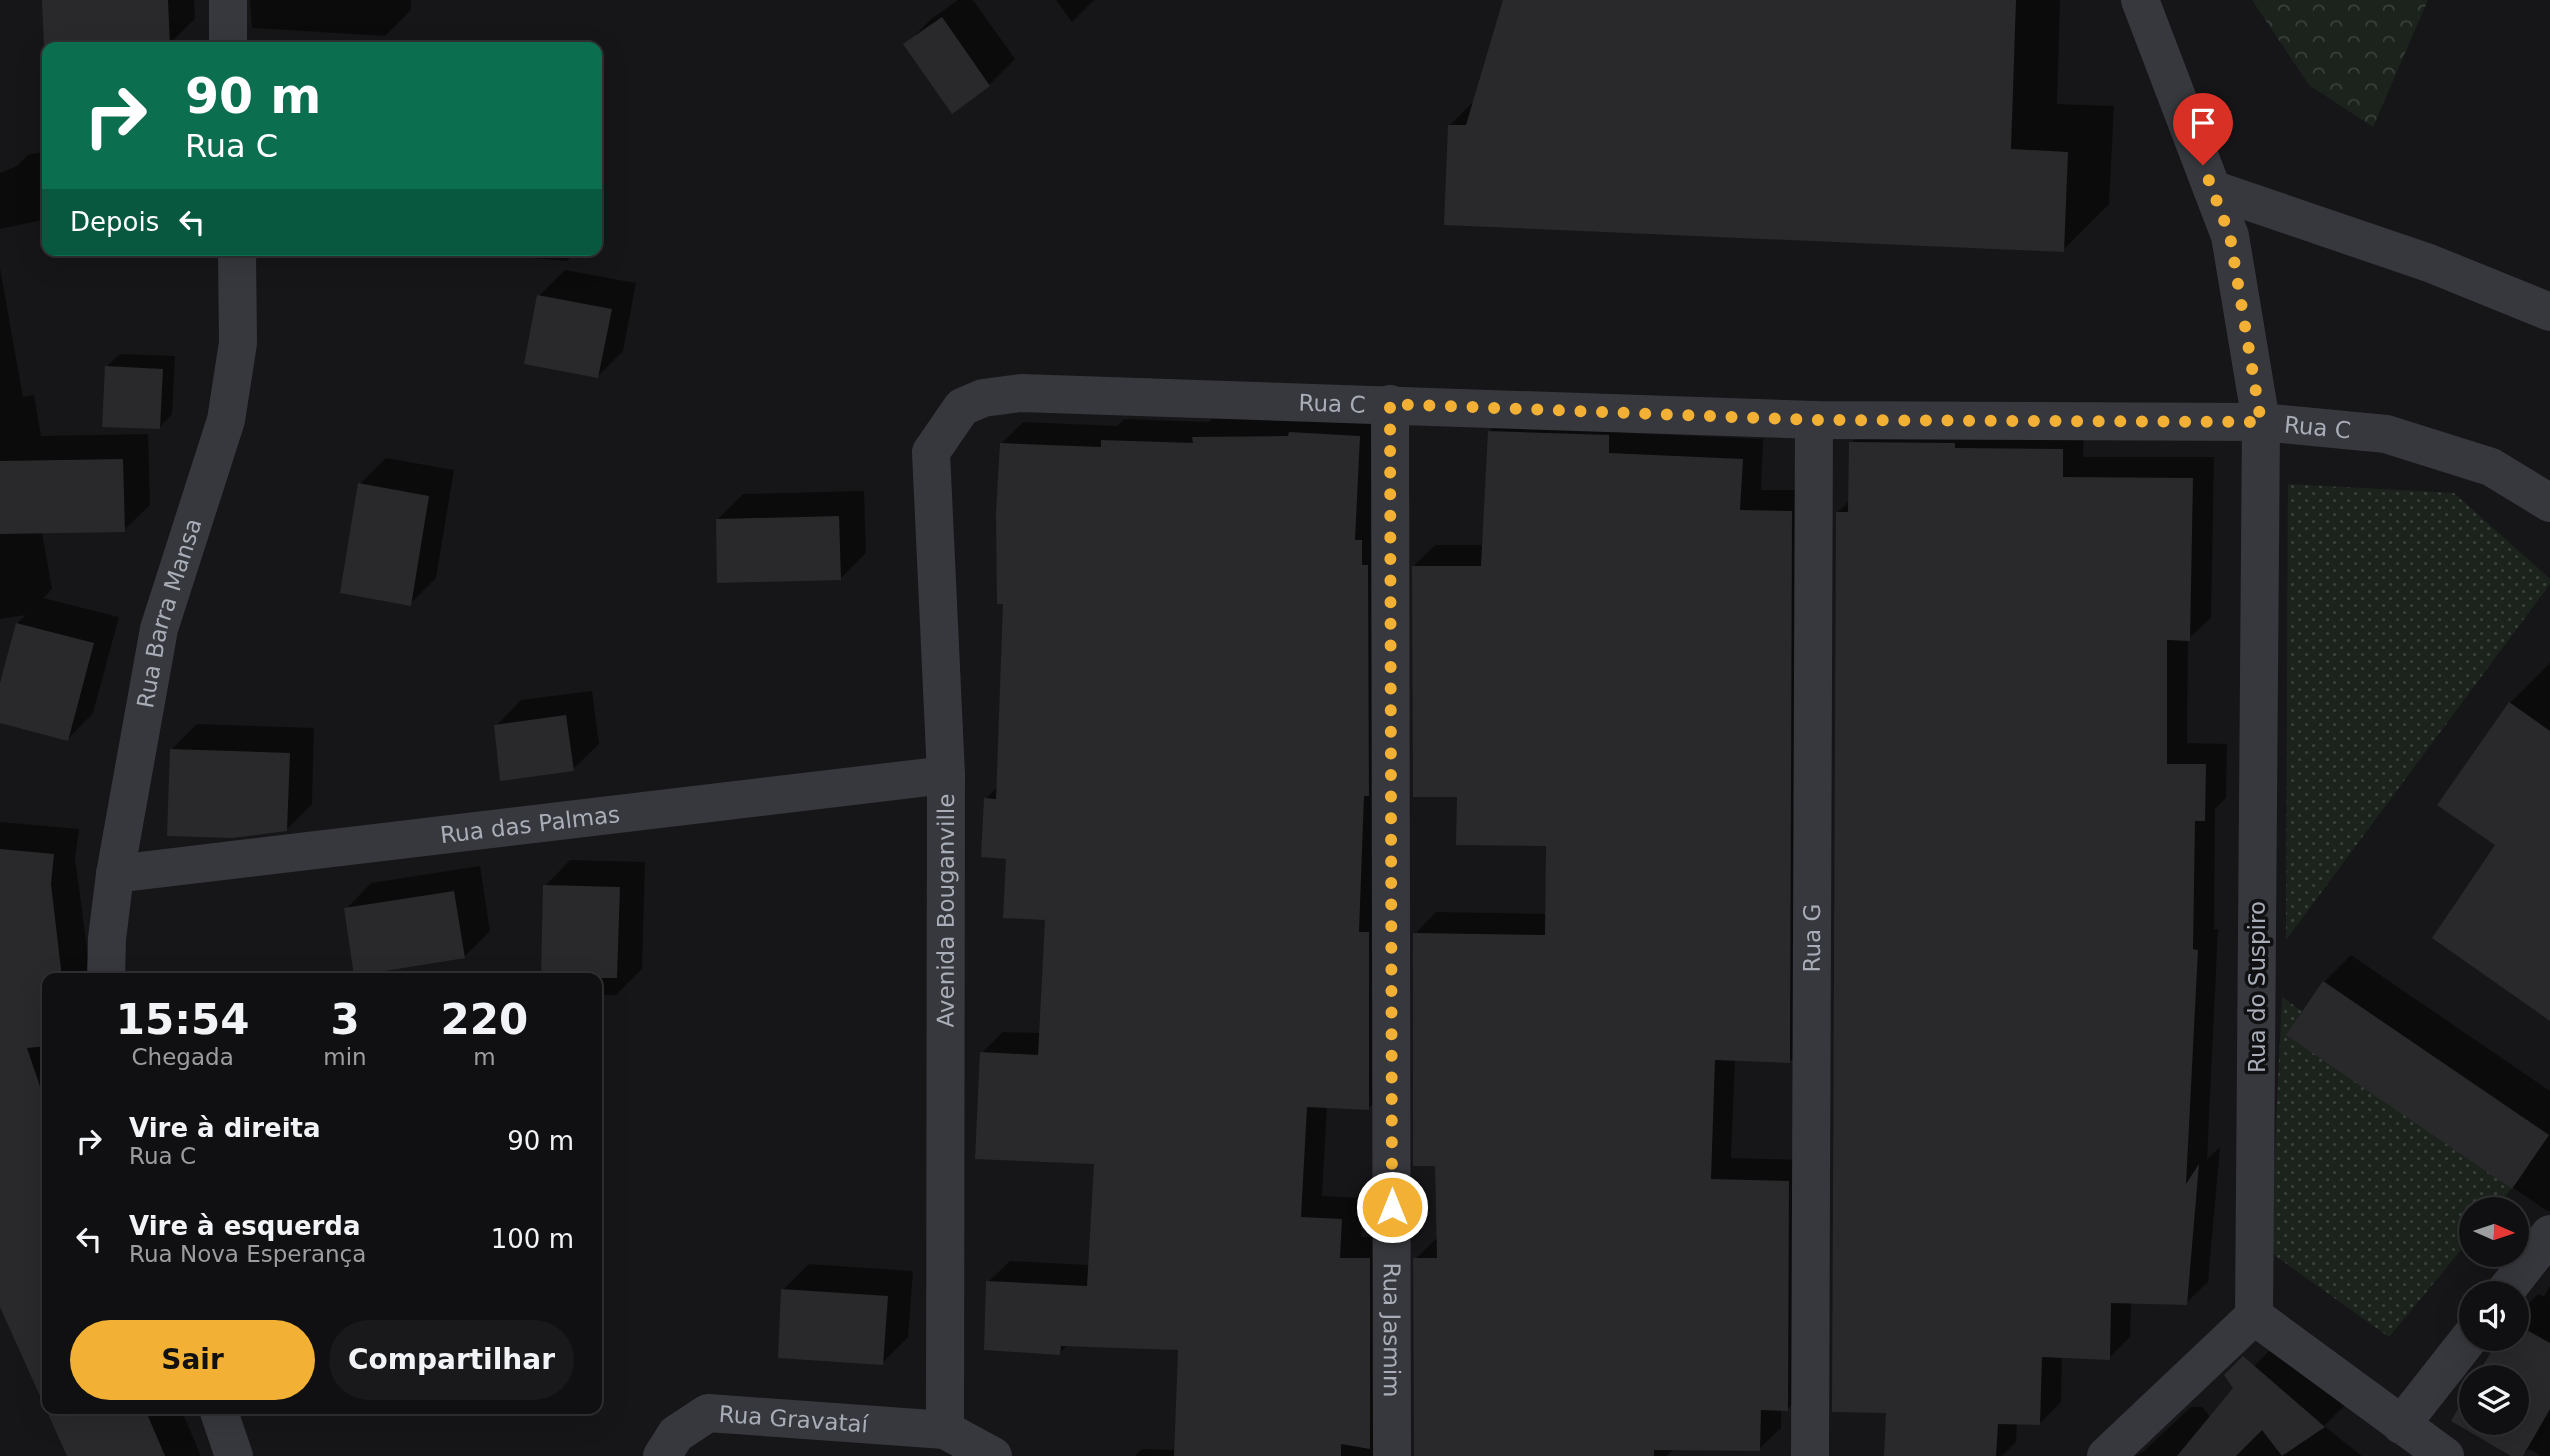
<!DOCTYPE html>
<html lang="pt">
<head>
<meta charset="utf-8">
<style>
  body { margin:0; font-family:"DejaVu Sans",sans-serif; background:#19191b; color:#f1f3f6; height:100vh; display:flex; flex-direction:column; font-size:26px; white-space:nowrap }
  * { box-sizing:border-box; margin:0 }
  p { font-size:23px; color:#9c9d9f }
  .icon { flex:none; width:38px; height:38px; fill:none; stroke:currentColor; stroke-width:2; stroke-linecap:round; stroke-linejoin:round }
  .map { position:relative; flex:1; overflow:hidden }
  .drawer { position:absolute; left:42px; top:973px; width:560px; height:441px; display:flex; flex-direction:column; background:#101012; border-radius:14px; box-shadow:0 7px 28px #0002,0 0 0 2px #303032 }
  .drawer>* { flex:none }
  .guide { position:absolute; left:42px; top:42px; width:560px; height:214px; border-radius:14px; box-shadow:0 7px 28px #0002,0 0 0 2px #303032; background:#0b6e4f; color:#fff; overflow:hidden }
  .needle { width:46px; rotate:93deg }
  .tools { position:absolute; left:2459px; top:1197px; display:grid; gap:14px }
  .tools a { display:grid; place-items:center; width:70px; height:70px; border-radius:50%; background:#101012; box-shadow:0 7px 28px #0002,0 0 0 2px #303032; font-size:35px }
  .pin { position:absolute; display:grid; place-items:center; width:60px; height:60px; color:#fff; margin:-72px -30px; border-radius:50% 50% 50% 0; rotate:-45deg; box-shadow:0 0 7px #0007 }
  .pin .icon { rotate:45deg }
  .me { position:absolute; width:77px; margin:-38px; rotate:0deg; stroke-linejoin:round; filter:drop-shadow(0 0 5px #0008) }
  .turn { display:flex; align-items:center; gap:24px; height:147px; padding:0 28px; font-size:32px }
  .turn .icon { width:91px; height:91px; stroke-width:2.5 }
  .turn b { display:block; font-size:49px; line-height:60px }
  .then { display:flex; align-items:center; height:66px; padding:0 28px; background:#0003; gap:14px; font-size:26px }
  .eta { display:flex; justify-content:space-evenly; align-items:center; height:119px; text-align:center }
  .eta b { font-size:42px; font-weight:700; line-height:49px }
  .button { display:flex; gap:14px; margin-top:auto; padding:14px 28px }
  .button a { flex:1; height:80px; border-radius:42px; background:#f2b134; color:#111; font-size:28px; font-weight:700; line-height:80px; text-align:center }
  .button a+a { background:#19191b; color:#f1f3f6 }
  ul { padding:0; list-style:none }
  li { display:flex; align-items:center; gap:21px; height:98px; padding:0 28px }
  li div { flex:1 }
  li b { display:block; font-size:26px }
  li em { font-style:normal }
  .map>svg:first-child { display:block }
</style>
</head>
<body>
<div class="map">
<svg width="2550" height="1456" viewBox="0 0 2550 1456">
  <defs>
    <pattern id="forest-crowns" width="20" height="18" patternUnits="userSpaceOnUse" patternTransform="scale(1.75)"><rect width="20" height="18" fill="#1c231d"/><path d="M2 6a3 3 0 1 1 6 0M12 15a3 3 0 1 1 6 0" fill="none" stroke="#3a403c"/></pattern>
    <pattern id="park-dots" width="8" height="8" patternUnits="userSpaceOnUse" patternTransform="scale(1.75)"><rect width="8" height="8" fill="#1c231d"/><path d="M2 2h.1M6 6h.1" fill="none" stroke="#3a403c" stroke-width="1.8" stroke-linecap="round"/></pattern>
  </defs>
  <rect width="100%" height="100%" fill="#161618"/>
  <!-- forest -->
  <polygon fill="url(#forest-crowns)" points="2252,0 2428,0 2373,127 2309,85"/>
  <!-- park -->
  <g fill="url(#park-dots)">
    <polygon points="2288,484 2454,493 2550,579 2550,584 2286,940"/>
    <polygon points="2282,997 2525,1171 2495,1209 2471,1209 2471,1238 2389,1337 2270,1252"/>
  </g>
  <!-- shadow -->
  <g fill="#0007">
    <polygon points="44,0 194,0 195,19 169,44 47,47 46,49"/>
    <polygon points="250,0 411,0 411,10 385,36 252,28"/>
    <polygon points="958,0 973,0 1015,59 989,85 952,111 906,45 931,19"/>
    <polygon points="1056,0 1094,0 1072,22"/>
    <polygon points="1505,0 2060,0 2057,104 2114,106 2109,204 2063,250 1450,125 1476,99"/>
    <polygon points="47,151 47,219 0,229 0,173 17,166 28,155"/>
    <polygon points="472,250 578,250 567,261 471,253"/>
    <polygon points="0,268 23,397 34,395 41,436 148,434 150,505 124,530 42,532 52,589 43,598 119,617 93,713 68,739 0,722 0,690 17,623 26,615 0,619"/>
    <polygon points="565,270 636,283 623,351 598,376 539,296"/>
    <polygon points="120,354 175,356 172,414 160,427 107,366"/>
    <polygon points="1511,410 1629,433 1763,439 1761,490 1812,490 1810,1040 1789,1062 1735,1059 1731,1158 1810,1160 1809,1388 1788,1409 1781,1409 1781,1428 1759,1449 1673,1450 1666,1456 1416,1456 1415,1259 1437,1238 1437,1165 1415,934 1436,912 1547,914 1548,844 1459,796 1414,566 1435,545 1483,545 1489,432"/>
    <polygon points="1381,415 1390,1087 1369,1108 1327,1106 1322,1196 1363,1198 1361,1237 1390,1237 1409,1456 1135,1456 1142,1449 1176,1450 1180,1348 1068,1344 1060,1353 988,1282 1010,1261 1090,1265 1095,1162 982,1053 1003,1032 1041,1033 1047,919 986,799 998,786 1005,602 1001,444 1023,422 1117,426 1124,419 1209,422 1215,416"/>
    <polygon points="1872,421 2084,428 2083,457 2214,457 2211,618 2188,639 2187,743 2227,744 2226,798 2215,809 2214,929 2218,929 2207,1159 2220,1147 2208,1282 2186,1303 2131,1302 2130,1337 2109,1358 2062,1356 2061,1402 2039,1424 2017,1423 2016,1442 2002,1456 1927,1456 1888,1411 1837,513 1850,500 1851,443"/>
    <polygon points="386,458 454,470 436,578 410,604 360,484"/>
    <polygon points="864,491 866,553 840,579 718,519 743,494"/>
    <polygon points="2550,663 2550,1019 2497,845 2510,703"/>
    <polygon points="592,691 599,744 573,769 496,726 521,700"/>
    <polygon points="197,724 314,728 312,804 286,830 171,750"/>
    <polygon points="0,822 79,829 75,858 91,978 47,978 47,1408 0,1302"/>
    <polygon points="570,860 645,862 642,969 616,995 597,995 597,978 543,978 545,886"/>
    <polygon points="480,866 490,931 464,957 346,909 371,883"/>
    <polygon points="2351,955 2550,1091 2550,1211 2547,1211 2289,1035 2324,982"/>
    <polygon points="809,1264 913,1271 908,1337 882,1363 783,1290"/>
    <polygon points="2550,1286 2550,1456 2541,1456 2529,1449 2522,1456 2514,1456 2453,1421 2471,1390 2471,1423 2516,1423 2516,1377 2478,1377 2501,1339 2516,1339 2516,1316 2538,1294 2544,1297"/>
    <polygon points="2275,1345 2345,1405 2324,1426 2362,1456 2135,1456 2144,1451 2191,1407 2202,1407 2211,1418 2254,1366"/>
    <polygon points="48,1409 181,1409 201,1456 69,1456"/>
  </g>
  <!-- building -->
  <g fill="#29292c">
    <polygon points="42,0 168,0 170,46 44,47"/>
    <polygon points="1503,0 2016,0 2011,149 2068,152 2064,252 1444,225 1448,125 1466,125"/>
    <polygon points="942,17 990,86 952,114 903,44"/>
    <polygon points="537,295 612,309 598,378 524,364"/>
    <polygon points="105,366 163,369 160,429 102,427"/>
    <polygon points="1488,431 1609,435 1609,453 1743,459 1740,510 1792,511 1790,1063 1715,1060 1711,1179 1789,1181 1788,1411 1761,1410 1760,1451 1654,1450 1654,1456 1414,1456 1413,1258 1437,1258 1435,1166 1413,1166 1413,933 1545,935 1546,846 1456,845 1457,797 1413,797 1412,566 1481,566"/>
    <polygon points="1289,432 1360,436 1355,540 1362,540 1362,565 1368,565 1369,796 1364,796 1359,932 1369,932 1369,1110 1307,1107 1301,1217 1342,1219 1340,1258 1370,1258 1370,1449 1341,1444 1341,1456 1174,1456 1178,1350 1061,1346 1060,1355 984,1350 986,1281 1087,1286 1094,1164 975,1159 980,1052 1038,1055 1045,920 1003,918 1006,859 981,857 984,798 996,799 1003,604 997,604 996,513 1000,443 1101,447 1101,440 1193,443 1192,437 1288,436"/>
    <polygon points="1849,442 1955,443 1955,448 2063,449 2063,477 2193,478 2190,641 2167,640 2167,764 2206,764 2205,821 2195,821 2193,949 2198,950 2186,1184 2199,1164 2187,1305 2111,1303 2110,1360 2042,1357 2040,1425 1998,1424 1996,1456 1884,1456 1886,1413 1832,1412 1836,512 1848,512"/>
    <polygon points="123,459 125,532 0,534 0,461"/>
    <polygon points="358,483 429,496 411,606 340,593"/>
    <polygon points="839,516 841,580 717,583 716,519"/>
    <polygon points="16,623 94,643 68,741 0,723 0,683"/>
    <polygon points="2509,702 2550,731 2550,1021 2432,938 2495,845 2437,805"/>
    <polygon points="566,715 574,771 500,781 494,725"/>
    <polygon points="170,749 290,753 287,831 232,838 167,836"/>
    <polygon points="0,849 54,854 51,884 62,978 47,978 47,1046 27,1048 47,1107 47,1409 145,1409 165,1456 67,1456 0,1307"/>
    <polygon points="543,885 620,887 617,978 541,978"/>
    <polygon points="454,891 465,958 354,976 344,908"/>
    <polygon points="2323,981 2549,1135 2512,1189 2286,1035"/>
    <polygon points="781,1289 888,1296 883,1365 778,1358"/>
    <polygon points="2516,1324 2550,1343 2550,1409 2523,1456 2511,1456 2451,1421 2471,1386 2471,1423 2516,1423 2516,1377 2476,1377 2499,1339 2516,1339"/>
    <polygon points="2243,1356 2325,1427 2282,1456 2262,1430 2236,1456 2177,1456 2233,1388 2224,1375"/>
  </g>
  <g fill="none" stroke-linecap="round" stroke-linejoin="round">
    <!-- minor -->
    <g stroke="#37383d" stroke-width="38">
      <polyline points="228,0 228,47"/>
      <polyline points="2140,0 2230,236 2261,422 2254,1316"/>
      <polyline points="2212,189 2429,263 2550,312"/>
      <path id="s1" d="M1390 404 1392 1456"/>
      <path id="s2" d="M115 874 946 775"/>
      <path id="s3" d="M106 978 107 939 115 874 159 629 226 420 238 343 237 250"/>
      <polyline points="2504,1293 2550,1234"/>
      <polyline points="2254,1316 2445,1456"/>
      <polyline points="218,1409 234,1456"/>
      <polyline points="2401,1425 2471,1336"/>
      <path id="s4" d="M662 1456 676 1434 708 1413 945 1430"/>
      <path id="s5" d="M993 1456 945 1430 946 775 931 452 962 407 983 398 1021 393 1814 420 2261 422 2386 434 2491 467 2550 503"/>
      <path id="s6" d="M1810 1456 1814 420"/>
      <polyline points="2106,1456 2254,1316"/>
    </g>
  </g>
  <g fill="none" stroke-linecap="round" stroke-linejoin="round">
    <!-- route -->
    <polyline stroke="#f2b134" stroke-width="12" stroke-dasharray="0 21.6" points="1392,1207 1390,404 1814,420 2261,422 2230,236 2203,165"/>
  </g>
  <g text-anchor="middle" stroke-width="7" stroke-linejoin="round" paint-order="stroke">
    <!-- street labels -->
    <g font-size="23" fill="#a8adb8" stroke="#111113">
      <text dy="8" stroke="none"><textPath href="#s5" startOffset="1460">Rua C</textPath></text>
      <text dy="8" stroke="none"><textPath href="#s5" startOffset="2446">Rua C</textPath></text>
      <text dy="8" stroke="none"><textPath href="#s3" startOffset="371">Rua Barra Mansa</textPath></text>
      <text dy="8" stroke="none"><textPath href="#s2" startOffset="418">Rua das Palmas</textPath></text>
      <text dy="8" stroke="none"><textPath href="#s5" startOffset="574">Avenida Bouganville</textPath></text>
      <text dy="8" stroke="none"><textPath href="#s6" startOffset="518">Rua G</textPath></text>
      <text transform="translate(2257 987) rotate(-90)" y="8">Rua do Suspiro</text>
      <text dy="8" stroke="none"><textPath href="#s1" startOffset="926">Rua Jasmim</textPath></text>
      <text dy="8" stroke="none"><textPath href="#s4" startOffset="150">Rua Gravataí</textPath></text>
    </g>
  </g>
</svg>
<div class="tools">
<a><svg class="needle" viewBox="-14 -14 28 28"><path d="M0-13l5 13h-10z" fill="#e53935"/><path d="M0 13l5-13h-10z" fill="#9c9d9f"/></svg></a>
<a><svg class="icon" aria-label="sound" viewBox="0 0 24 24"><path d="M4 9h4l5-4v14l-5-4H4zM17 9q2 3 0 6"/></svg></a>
<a><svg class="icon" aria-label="layers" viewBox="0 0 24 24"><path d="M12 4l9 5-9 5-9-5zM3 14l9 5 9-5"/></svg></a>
</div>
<div class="pin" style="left:2203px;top:165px;background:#d93025"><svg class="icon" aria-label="arrive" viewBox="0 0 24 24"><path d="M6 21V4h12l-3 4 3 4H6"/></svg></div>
<svg class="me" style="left:1392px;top:1207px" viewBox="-20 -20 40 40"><circle r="17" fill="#f2b134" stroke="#fff" stroke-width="3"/><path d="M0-11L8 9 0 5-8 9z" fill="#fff"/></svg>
<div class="guide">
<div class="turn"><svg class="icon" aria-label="right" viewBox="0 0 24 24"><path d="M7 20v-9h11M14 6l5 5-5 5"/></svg><div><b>90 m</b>Rua C</div></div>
<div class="then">Depois<svg class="icon" aria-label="left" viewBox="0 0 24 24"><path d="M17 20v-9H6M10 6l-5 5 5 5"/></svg></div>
</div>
<section class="drawer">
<div class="eta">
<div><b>15:54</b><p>Chegada</p></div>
<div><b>3</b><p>min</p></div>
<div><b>220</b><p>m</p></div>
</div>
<ul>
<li><svg class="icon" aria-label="right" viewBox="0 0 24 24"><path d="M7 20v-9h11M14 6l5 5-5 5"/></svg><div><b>Vire à direita</b><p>Rua C</p></div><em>90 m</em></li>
<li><svg class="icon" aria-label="left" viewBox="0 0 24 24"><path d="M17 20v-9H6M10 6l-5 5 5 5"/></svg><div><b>Vire à esquerda</b><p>Rua Nova Esperança</p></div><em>100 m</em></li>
</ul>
<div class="button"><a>Sair</a><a>Compartilhar</a></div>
</section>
</div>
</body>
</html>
